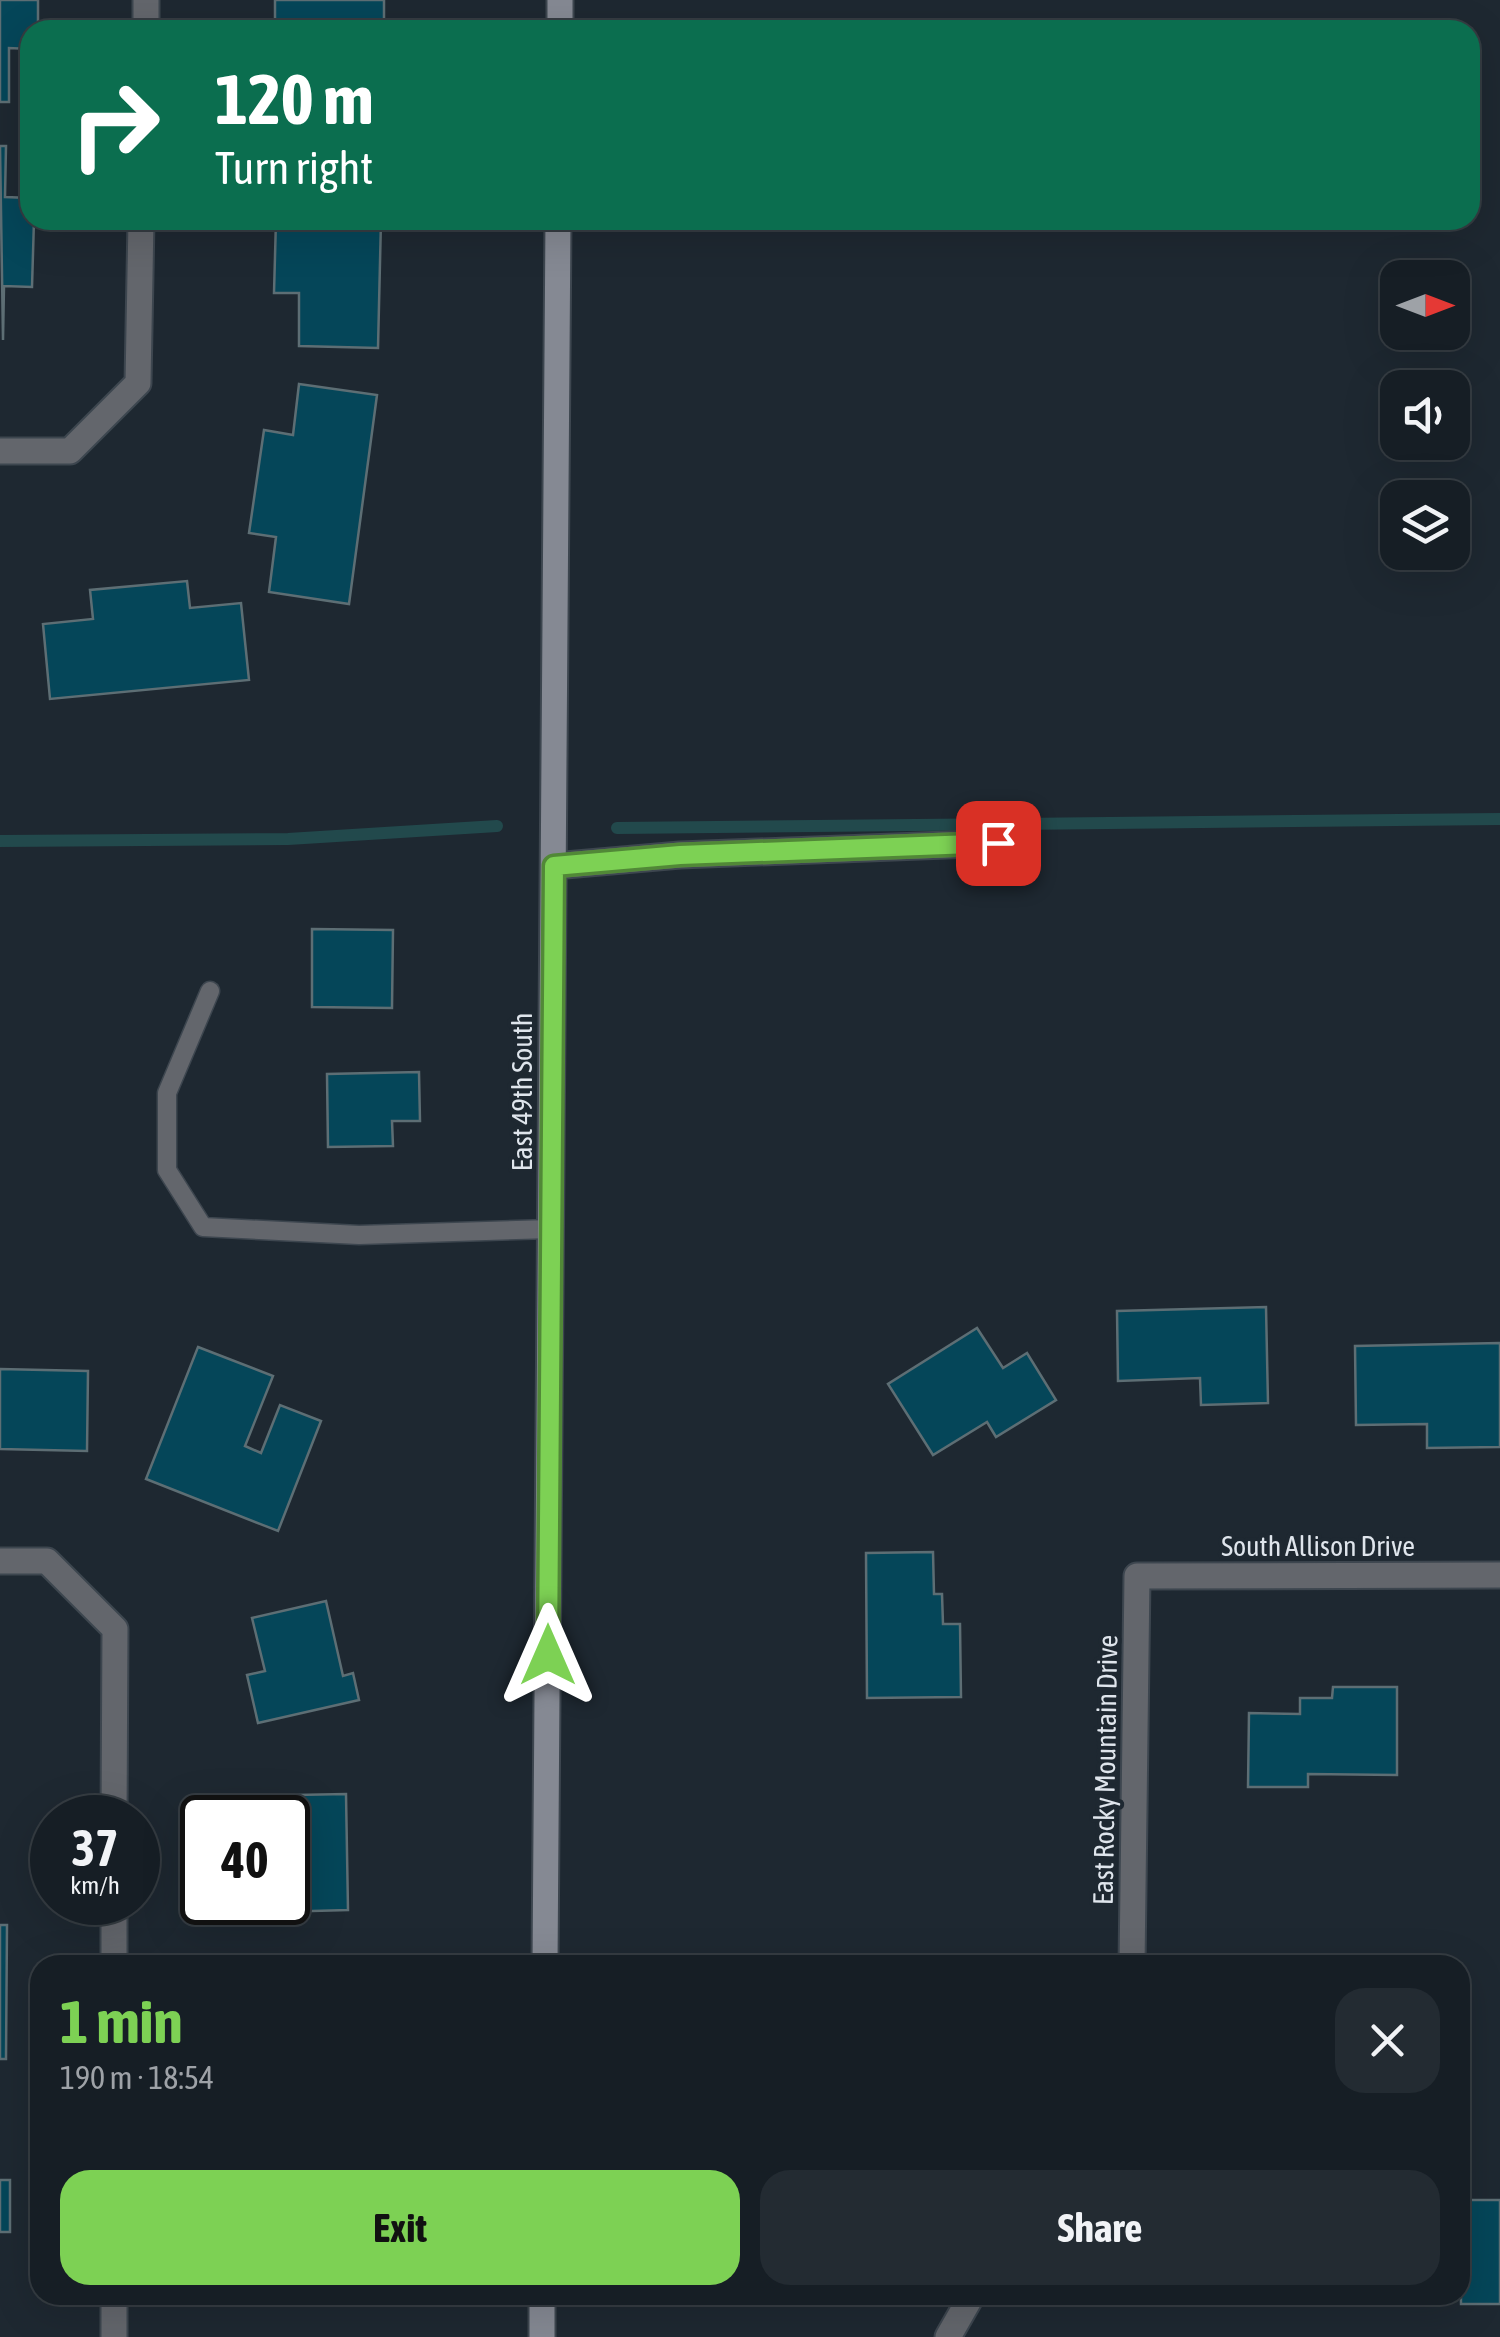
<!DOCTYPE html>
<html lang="en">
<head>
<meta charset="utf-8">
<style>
  body { margin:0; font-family:"Asap Condensed",sans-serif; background:#232b32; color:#f1f3f6; height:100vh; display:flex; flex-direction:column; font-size:38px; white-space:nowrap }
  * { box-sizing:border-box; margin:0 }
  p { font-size:32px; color:#9ea2a7 }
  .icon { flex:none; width:55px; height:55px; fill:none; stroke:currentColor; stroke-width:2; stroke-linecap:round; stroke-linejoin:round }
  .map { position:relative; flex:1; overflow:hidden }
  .panel { position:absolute; left:30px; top:1955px; width:1440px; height:350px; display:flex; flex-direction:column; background:#161e25; border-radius:30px; box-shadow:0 10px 40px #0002,0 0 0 2px #353c42 }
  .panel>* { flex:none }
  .banner { position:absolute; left:20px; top:20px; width:1460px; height:210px; border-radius:30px; box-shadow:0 10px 40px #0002,0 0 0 2px #353c42; background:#0b6e4f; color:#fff; overflow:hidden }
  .needle { width:65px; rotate:90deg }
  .tools { position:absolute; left:1380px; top:260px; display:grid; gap:20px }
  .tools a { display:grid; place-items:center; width:90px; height:90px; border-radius:20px; background:#161e25; box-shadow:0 10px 40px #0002,0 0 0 2px #353c42; font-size:50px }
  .speed { position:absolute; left:30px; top:1795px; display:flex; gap:20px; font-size:50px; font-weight:700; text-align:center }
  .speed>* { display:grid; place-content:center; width:130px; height:130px; border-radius:50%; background:#161e25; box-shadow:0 10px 40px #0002,0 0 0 2px #353c42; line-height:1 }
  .speed small { font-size:25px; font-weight:400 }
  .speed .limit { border:5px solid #111; border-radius:15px; background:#fff; color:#111 }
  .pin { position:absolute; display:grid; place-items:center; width:85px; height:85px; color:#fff; margin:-42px; border-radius:20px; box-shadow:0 5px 15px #0006 }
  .me { position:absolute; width:110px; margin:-55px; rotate:0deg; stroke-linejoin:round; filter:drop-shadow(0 0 8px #0008) }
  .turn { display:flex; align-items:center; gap:35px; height:210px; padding:0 30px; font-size:45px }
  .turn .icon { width:130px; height:130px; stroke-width:2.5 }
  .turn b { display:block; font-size:70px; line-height:85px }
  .round { display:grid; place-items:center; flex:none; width:105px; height:105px; border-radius:30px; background:#232b32 }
  .summary { display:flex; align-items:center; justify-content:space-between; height:170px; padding:0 30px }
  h1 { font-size:60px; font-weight:700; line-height:75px; color:#7dd154 }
  .button { display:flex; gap:20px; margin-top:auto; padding:20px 30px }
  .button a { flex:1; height:115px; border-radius:30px; background:#7dd154; color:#111; font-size:40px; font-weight:700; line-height:115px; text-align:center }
  .button a+a { background:#232b32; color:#f1f3f6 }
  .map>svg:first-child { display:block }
</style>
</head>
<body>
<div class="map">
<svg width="1500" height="2337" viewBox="0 0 1500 2337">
  <rect width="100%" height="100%" fill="#1e2831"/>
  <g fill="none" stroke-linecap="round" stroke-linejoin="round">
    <!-- stream -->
    <g stroke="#22494c" stroke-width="12">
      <polyline points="617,828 1500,819"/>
      <polyline points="0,841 288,839 497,826"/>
    </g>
  </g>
  <!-- building -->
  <g fill="#054659" stroke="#5d6e74" stroke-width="2.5">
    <polygon points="0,0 38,0 38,30 30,30 30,49 9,48 9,102 0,102"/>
    <rect x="275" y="0" width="109" height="30"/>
    <polygon points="0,146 6,146 5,197 30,198 30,220 34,220 32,287 4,286 3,340"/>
    <polygon points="276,220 381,220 378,348 299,346 299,293 274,293"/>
    <polygon points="299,384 377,395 349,604 269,592 276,537 249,533 264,430 293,435"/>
    <polygon points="187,581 190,608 241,603 249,680 50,699 43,624 93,619 90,590"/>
    <polygon points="312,929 393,930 392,1008 312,1007"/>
    <polygon points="419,1072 420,1121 392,1121 393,1146 328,1147 327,1074"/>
    <polygon points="1266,1307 1268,1403 1201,1405 1200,1378 1118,1381 1117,1311"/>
    <polygon points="977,1328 1003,1368 1027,1353 1056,1400 996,1437 987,1422 933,1455 888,1384"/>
    <polygon points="1500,1343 1500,1447 1427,1448 1427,1424 1356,1425 1355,1346"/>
    <polygon points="198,1347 273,1376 245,1446 261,1453 280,1405 321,1421 278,1531 146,1479"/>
    <polygon points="0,1369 88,1371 87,1451 0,1449"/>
    <polygon points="933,1552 934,1594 942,1594 943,1624 960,1624 961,1697 867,1698 866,1553"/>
    <polygon points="326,1601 343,1676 353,1673 359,1700 258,1723 247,1675 265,1671 252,1618"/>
    <polygon points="1333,1687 1397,1687 1397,1775 1308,1774 1308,1787 1248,1787 1249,1713 1300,1714 1300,1698 1332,1698"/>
    <polygon points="346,1794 348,1910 276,1912 276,1902 288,1902 288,1818 247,1818 247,1796"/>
    <polygon points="0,1925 7,1925 6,2059 0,2059"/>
    <rect x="0" y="2180" width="10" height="52"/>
    <polygon points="1460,2200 1500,2200 1500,2304 1461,2304"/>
  </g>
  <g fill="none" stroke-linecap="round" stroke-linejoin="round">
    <!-- lane casing -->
    <g stroke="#3d464f" stroke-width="21">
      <polyline id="lane" points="210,991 167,1093 167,1170 203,1227 359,1235 551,1229"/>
    </g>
    <!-- street casing -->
    <g stroke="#3d464f" stroke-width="29">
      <g id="street">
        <polyline points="146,30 146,0"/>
        <polyline points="0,451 70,451 138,383 141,220"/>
        <polyline points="554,866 680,855 999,843"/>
        <polyline points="0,1561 47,1561 115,1629 114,1818"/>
        <polyline points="114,1965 114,1902"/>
        <polyline points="1132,1965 1137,1576 1500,1575"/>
        <polyline points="114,2337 114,2295"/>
        <polyline points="948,2337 972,2295"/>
      </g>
    </g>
    <!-- secondary casing -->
    <g stroke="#3d464f" stroke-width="29">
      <g id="secondary">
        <polyline points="560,30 560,0"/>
        <polyline points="545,1965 558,220"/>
        <polyline points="542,2337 542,2295"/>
      </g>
    </g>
    <!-- lane -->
    <use href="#lane" stroke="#63666c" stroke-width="18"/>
    <!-- street -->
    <use href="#street" stroke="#63666c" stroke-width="25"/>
    <!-- secondary -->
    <use href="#secondary" stroke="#858993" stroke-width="25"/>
  </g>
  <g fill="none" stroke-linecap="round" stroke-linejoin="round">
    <!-- route casing -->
    <g stroke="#518837" stroke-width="25">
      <polyline id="route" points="548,1655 554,866 680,855 998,843"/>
    </g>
    <!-- route -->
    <use href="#route" stroke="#7dd154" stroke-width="18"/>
  </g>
  <g text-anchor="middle" stroke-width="8" stroke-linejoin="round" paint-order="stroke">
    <!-- street labels -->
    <g font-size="28" fill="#dfe5ec" stroke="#1e2831">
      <text transform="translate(522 1092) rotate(-90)" y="10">East 49th South</text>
      <text x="1318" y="1556">South Allison Drive</text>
      <text transform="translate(1105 1770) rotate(-89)" y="10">East Rocky Mountain Drive</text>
    </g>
  </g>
</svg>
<div class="tools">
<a><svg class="needle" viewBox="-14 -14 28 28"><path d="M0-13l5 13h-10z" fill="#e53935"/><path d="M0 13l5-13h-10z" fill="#9ea2a7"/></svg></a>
<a><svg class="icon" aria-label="sound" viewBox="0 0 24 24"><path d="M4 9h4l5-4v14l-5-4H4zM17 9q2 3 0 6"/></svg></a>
<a><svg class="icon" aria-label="layers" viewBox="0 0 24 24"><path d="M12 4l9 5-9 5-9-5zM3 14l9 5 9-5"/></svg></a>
</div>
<div class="speed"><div>37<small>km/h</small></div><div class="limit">40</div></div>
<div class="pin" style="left:998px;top:843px;background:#d93025"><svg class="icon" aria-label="arrive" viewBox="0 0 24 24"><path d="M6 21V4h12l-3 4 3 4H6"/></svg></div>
<svg class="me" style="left:548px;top:1655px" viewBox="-20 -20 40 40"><path d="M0-17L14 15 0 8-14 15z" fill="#7dd154" stroke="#fff" stroke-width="4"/></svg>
<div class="banner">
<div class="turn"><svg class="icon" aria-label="right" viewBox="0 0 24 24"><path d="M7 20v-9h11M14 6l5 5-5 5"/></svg><div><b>120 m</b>Turn right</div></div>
</div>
<section class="panel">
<div class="summary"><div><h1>1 min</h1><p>190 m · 18:54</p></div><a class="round"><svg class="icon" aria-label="close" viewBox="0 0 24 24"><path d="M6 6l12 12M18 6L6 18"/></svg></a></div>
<div class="button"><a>Exit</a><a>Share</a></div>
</section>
</div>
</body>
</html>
